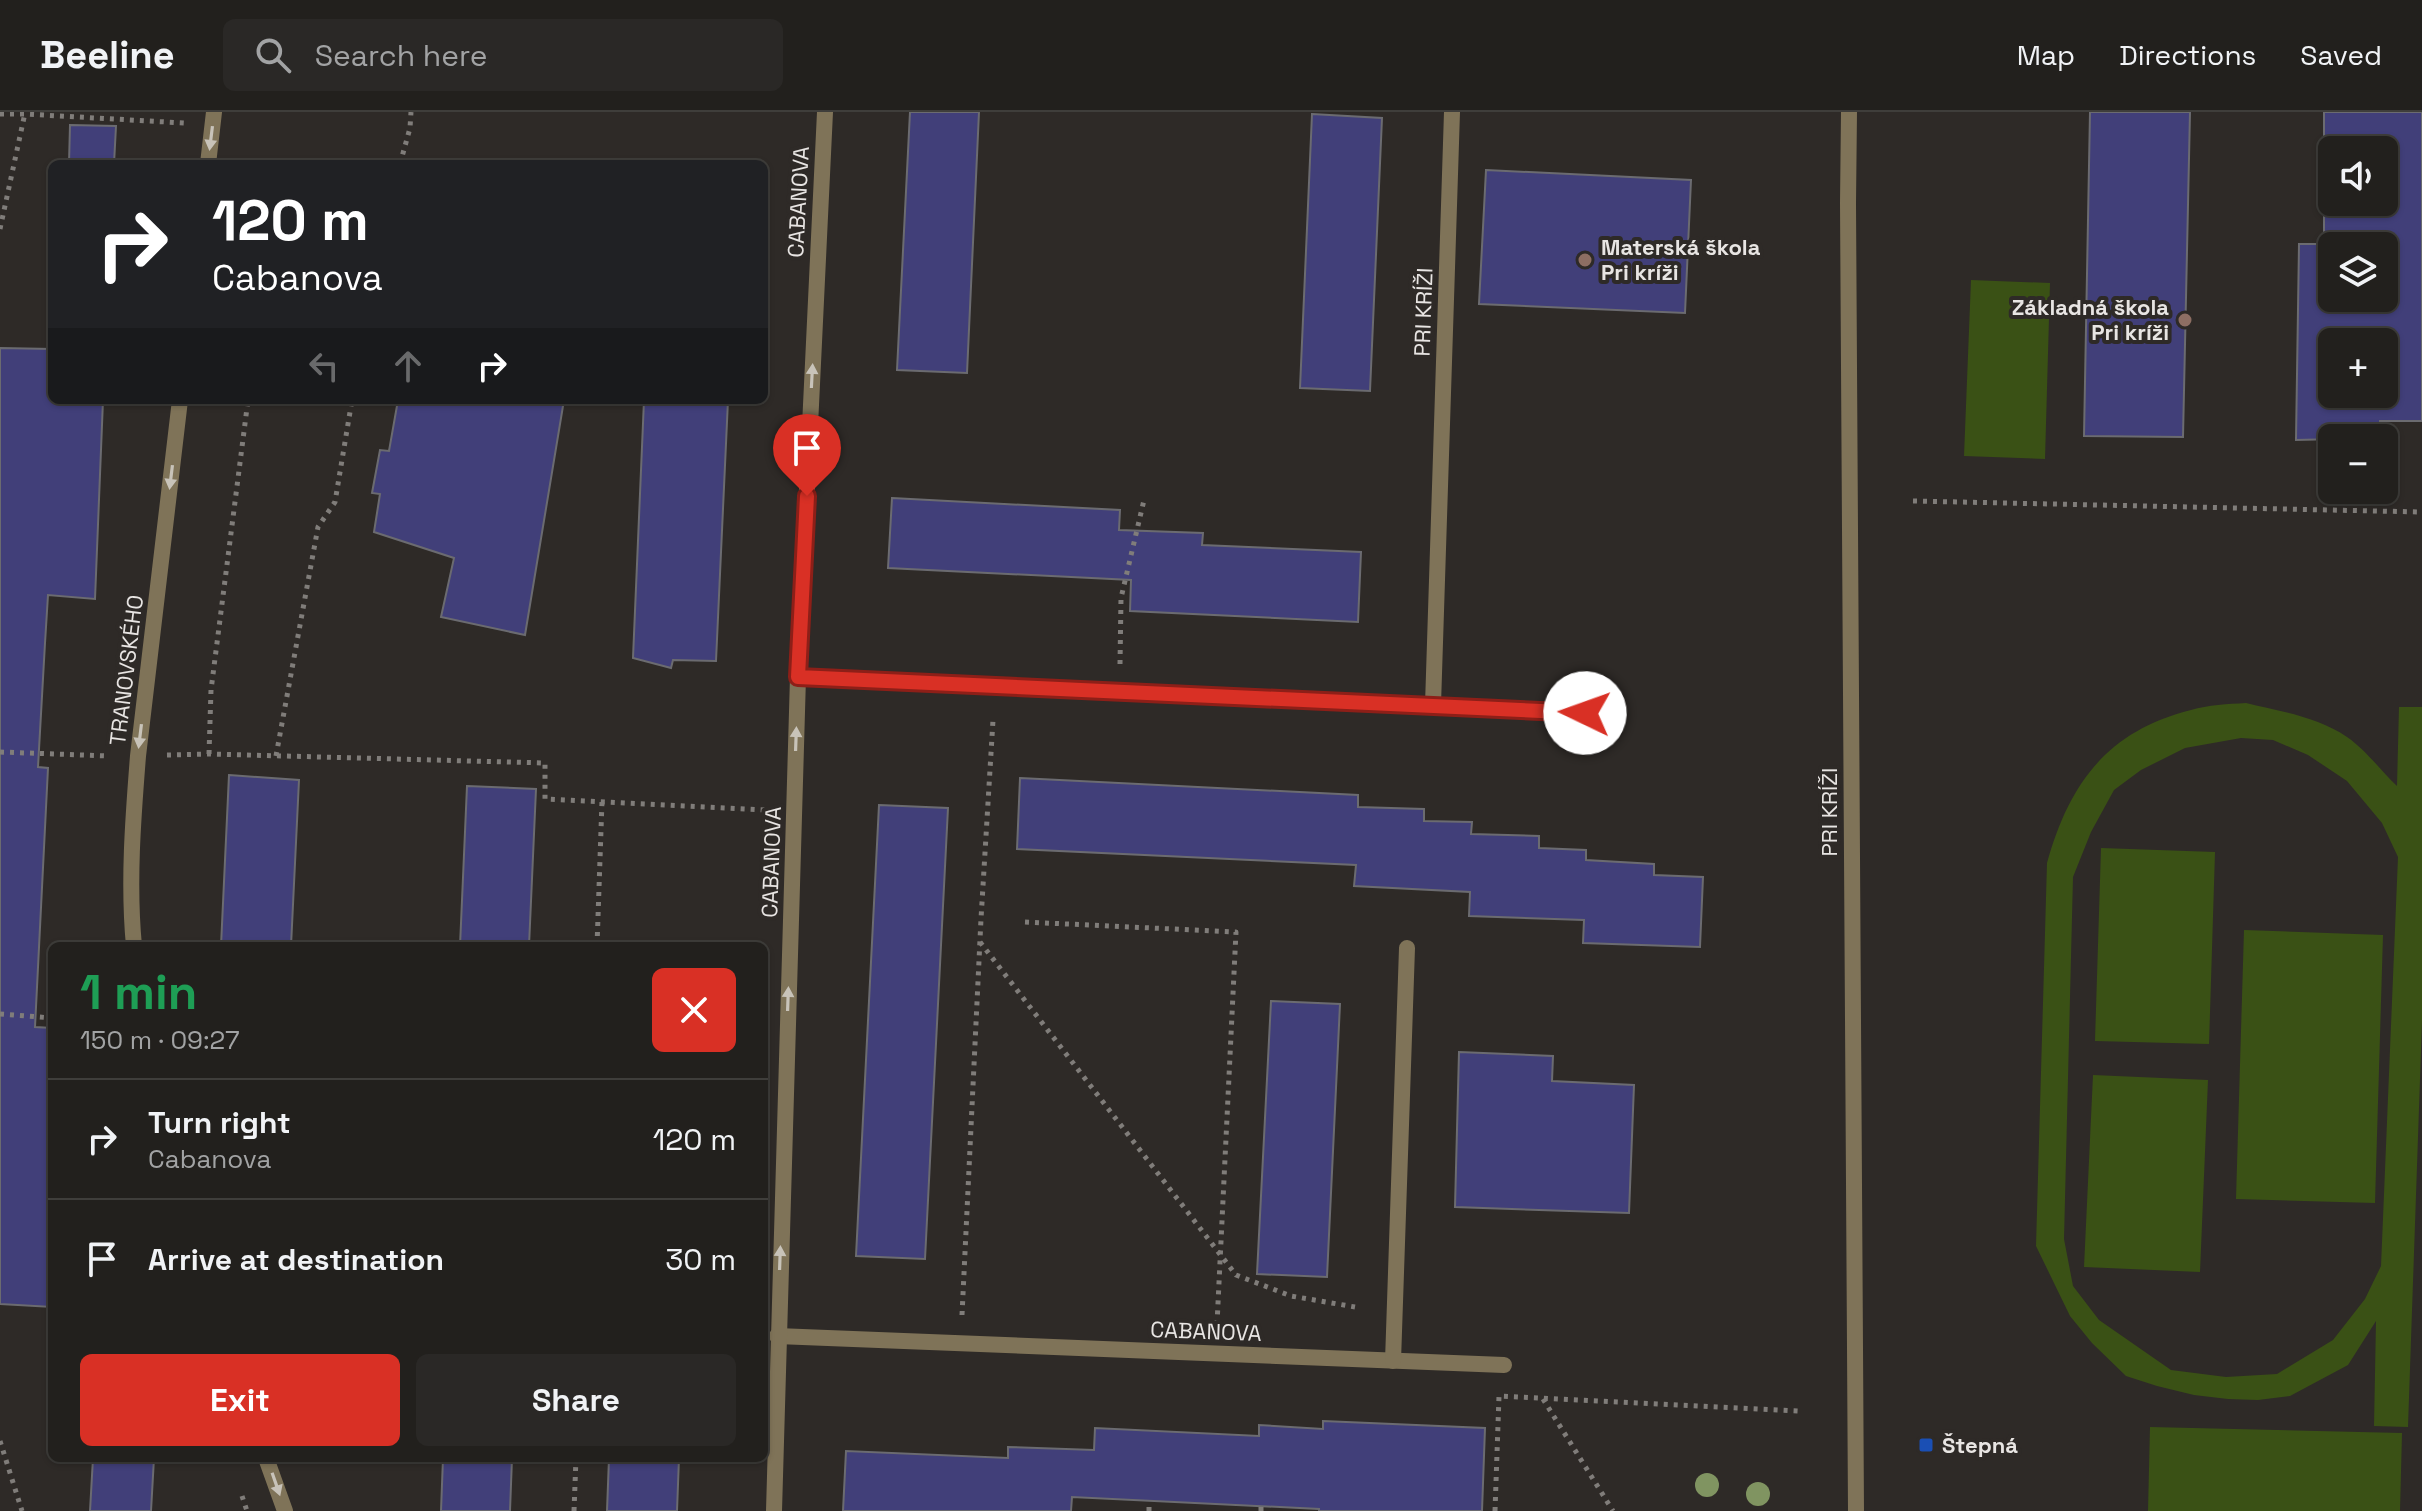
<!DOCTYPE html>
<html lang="en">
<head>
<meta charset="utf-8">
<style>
  body { margin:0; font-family:"Space Grotesk",sans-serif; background:#2a2826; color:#f1f3f6; height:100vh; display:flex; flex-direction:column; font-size:30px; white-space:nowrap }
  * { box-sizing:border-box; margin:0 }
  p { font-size:26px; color:#a2a3a4 }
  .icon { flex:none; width:44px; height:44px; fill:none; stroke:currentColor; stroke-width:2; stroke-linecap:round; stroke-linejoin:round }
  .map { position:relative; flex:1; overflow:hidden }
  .details { position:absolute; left:48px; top:830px; width:720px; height:520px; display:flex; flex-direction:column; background:#22201d; border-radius:12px; box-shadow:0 2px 6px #0004,0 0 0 2px #3f3e3b }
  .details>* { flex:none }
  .banner { position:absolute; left:48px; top:48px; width:720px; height:244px; border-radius:12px; box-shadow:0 2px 6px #0004,0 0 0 2px #3f3e3b; background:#202124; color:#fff; overflow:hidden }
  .controls { position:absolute; left:2318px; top:24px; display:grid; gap:16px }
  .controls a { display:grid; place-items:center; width:80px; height:80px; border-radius:12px; background:#22201d; box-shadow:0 2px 6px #0004,0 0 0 2px #3f3e3b; font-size:40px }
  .pin { position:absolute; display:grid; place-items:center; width:68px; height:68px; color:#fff; margin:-82px -34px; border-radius:50% 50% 50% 0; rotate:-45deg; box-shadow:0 0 8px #0007 }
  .pin .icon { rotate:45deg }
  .me { position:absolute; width:88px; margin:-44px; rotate:273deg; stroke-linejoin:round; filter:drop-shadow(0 0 6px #0008) }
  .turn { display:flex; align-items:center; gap:28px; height:168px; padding:0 32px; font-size:36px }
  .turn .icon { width:104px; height:104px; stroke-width:2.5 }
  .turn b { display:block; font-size:56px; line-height:68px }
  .lanes { display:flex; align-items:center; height:76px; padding:0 32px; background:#0003; justify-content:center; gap:40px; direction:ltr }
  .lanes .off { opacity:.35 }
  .round { display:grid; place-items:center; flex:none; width:84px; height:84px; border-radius:12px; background:#2a2826 }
  .headline { display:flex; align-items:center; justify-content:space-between; height:136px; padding:0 32px }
  h1 { font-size:48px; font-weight:600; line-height:60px; color:#1e9e55 }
  .action { display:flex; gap:16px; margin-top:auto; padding:16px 32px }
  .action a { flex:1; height:92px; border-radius:12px; background:#d93025; color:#fff; font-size:32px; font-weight:600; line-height:92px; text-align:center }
  .action a+a { background:#2a2826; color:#f1f3f6 }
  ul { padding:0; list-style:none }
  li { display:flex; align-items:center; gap:24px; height:120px; padding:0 32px; border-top:2px solid #3f3e3b }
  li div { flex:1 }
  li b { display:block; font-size:30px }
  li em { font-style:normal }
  header { display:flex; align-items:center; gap:48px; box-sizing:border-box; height:112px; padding:0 40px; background:#22201d; border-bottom:2px solid #3f3e3b }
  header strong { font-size:38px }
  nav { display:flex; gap:44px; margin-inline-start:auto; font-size:28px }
  .search { width:560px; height:72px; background:#2a2826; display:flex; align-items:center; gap:20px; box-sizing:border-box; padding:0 28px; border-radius:12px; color:#a2a3a4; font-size:30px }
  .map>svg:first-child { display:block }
</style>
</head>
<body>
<header>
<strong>Beeline</strong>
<div class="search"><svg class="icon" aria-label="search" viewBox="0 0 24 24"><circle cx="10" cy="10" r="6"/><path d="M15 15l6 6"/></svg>Search here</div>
<nav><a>Map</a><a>Directions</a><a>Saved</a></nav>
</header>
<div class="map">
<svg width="2422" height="1399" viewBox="0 0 2422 1399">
  <rect width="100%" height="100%" fill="#2e2a27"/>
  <!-- green -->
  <g fill="#3a5115" fill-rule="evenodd">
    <polygon points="1971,168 2050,171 2045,347 1964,344"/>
    <path d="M2246 591C2279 599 2318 605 2347 625 2366 638 2381 659 2397 674L2399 595H2422V909L2408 1315 2374 1314 2376 1209 2348 1253 2290 1284 2258 1288 2228 1287 2194 1283 2157 1274 2126 1264 2092 1231 2070 1204 2036 1134 2047 751C2069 672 2107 619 2191 598 2208 593 2228 592 2246 591ZM2241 626 2273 628 2308 643 2347 669 2382 711 2398 745 2381 1154 2365 1187 2333 1228 2277 1262 2226 1265 2171 1258 2099 1208 2073 1174 2064 1127 2073 765 2091 720 2114 678 2141 658 2185 636Z"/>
    <polygon points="2101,736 2215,740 2209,932 2095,929"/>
    <polygon points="2244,818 2383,823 2375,1091 2236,1087"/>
    <polygon points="2093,963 2208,968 2200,1160 2084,1155"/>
    <polygon points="2150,1315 2402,1321 2400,1399 2148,1399"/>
  </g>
  <!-- building -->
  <g fill="#413f79" stroke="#6b6b70" stroke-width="2" fill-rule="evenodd">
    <polygon points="910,0 979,0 967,261 897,258"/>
    <polygon points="2090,0 2190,0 2183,325 2084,324"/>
    <path d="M2324 0H2422V309H2380L2379 326 2296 328 2299 132H2324ZM2332 38H2384V90H2332ZM2332 134H2384V186H2332ZM2332 230H2384V282H2332Z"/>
    <polygon points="1312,2 1382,6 1370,279 1300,276"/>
    <polygon points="70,13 116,14 114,52 69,52"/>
    <polygon points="1486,58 1691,68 1685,201 1479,192"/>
    <polygon points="0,236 52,237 52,288 103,288 95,487 48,483 45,531 38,655 48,656 35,915 52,916 52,1195 0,1192"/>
    <polygon points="398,288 564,288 525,523 441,505 454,446 374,420 380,382 372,381 380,338 389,339"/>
    <polygon points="644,288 728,288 716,549 673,548 671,556 633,546"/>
    <polygon points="892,386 1120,398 1119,418 1203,421 1202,433 1361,440 1358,510 1130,499 1131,468 888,456"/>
    <polygon points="229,663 299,668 291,834 221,834"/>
    <polygon points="1020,666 1358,683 1358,695 1424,697 1424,709 1472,710 1471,722 1539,724 1539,736 1586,738 1586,748 1654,752 1654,763 1703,765 1700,835 1583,831 1584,808 1469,804 1470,780 1354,774 1356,753 1017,737"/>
    <polygon points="467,674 536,677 529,834 460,834"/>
    <polygon points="879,693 948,696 925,1147 856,1144"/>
    <polygon points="1271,889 1340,892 1327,1165 1257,1162"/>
    <polygon points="1459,940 1553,944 1552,969 1634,973 1629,1101 1455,1095"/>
    <polygon points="1323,1309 1485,1316 1482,1399 1319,1399 1319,1397 1072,1385 1071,1399 843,1399 846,1339 1008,1346 1008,1335 1094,1338 1095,1316 1259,1324 1259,1313 1323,1317"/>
    <polygon points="93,1346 154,1346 151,1399 90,1399"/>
    <polygon points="443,1346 512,1346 510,1399 441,1399"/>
    <polygon points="609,1346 679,1346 677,1399 607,1399"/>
  </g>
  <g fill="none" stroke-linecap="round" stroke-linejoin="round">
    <!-- path -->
    <g stroke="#807d7a" stroke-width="5" stroke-dasharray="4 6" stroke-linecap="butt">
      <polyline points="0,2 25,2 184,11"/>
      <polyline points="400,52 410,16 411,0"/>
      <polyline points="0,117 25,1"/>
      <polyline points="1913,389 2422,400"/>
      <polyline points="1120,552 1121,486 1144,388"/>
      <polyline points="0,640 109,644"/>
      <polyline points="209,642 211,578 248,288"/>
      <polyline points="167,643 209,642 545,651 545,687 765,698"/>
      <polyline points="276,644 318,415 335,390 352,288"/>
      <polyline points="1025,810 1236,820 1217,1212"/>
      <polyline points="980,830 1236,1163 1291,1184 1355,1195"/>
      <polyline points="597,834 602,689"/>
      <polyline points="0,902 52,906"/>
      <polyline points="962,1203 981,807 993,608"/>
      <polyline points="1543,1287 1613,1399"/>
      <polyline points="0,1329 22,1399"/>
      <polyline points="242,1384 247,1399"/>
      <polyline points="574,1399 576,1346"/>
      <polyline points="1149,1399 1149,1389"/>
      <polyline points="1261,1399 1261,1394"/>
      <polyline points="1495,1399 1499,1284 1799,1299"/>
    </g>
    <!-- minor -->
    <g stroke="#7f7358" stroke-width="16">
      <polyline points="208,52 214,0"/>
      <polyline points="798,565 1585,601"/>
      <polyline points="1433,593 1452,0"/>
      <path d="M134 834C128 772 133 707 138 644L180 288"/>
      <polyline points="777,1224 1504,1253"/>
      <polyline points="1393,1249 1407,836"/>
      <polyline points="266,1346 285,1399"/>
      <polyline points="774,1399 798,565 825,0"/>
    </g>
    <!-- tertiary -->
    <polyline stroke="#7f7358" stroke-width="16" points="1849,0 1848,91 1856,1399"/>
  </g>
  <!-- trees -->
  <g fill="#809461">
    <circle cx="1707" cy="1373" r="12"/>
    <circle cx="1758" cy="1382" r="12"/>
  </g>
  <!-- one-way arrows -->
  <defs><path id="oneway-solid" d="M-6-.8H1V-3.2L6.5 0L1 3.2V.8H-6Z" transform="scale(2)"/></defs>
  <g fill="#c8c3b9">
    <use href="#oneway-solid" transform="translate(211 26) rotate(97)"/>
    <use href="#oneway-solid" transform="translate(812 264) rotate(-87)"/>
    <use href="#oneway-solid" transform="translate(171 365) rotate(97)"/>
    <use href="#oneway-solid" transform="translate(140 624) rotate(97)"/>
    <use href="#oneway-solid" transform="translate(796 627) rotate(-88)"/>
    <use href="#oneway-solid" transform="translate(788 887) rotate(-88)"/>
    <use href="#oneway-solid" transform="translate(780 1146) rotate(-88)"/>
    <use href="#oneway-solid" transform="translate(276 1372) rotate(71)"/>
  </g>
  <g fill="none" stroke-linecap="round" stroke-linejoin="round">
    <!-- route casing -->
    <g stroke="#8d1f18" stroke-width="20">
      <polyline id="route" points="807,384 798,565 1585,601"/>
    </g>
    <!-- route -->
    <use href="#route" stroke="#d93025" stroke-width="14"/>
  </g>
  <!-- markers -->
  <g fill="#8d6e63" stroke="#2e2a27" stroke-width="3">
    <circle cx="1585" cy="148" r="8"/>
    <circle cx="2185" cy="208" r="8"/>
  </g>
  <rect fill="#1a4fb4" stroke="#2e2a27" stroke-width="3" x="1918" y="1325" width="16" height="16" rx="4"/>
  <g text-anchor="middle" stroke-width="8" stroke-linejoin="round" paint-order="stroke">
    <!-- street labels -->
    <g font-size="22" fill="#e8e5e3" stroke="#2e2a27">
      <text transform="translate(798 90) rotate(-87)" y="8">CABANOVA</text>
      <text transform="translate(1423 200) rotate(-88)" y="8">PRI KRÍŽI</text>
      <text transform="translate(126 558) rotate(-83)" y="8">TRANOVSKÉHO</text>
      <text transform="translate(1829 700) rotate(-90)" y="8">PRI KRÍŽI</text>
      <text transform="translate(771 750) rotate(-88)" y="8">CABANOVA</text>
      <text transform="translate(1206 1219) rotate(2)" y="8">CABANOVA</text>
    </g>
    <!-- poi labels -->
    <g font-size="22" font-weight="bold" fill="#e8e5e3" stroke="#2e2a27" text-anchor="start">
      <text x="1601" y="143">Materská škola<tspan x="1601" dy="25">Pri kríži</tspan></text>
      <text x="2169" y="203" text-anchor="end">Základná škola<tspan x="2169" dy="25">Pri kríži</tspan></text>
      <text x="1942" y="1341">Štepná</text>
    </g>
  </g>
</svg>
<div class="controls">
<a><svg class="icon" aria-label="sound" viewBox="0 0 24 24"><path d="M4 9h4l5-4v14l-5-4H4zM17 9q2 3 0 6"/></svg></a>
<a><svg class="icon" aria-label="layers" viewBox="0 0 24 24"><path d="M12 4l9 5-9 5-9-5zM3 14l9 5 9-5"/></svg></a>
<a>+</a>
<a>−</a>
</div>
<div class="pin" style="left:807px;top:384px;background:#d93025"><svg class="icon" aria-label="arrive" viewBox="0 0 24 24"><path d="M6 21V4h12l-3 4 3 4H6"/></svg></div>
<svg class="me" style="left:1585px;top:601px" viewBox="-20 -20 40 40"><circle r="19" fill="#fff"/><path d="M0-13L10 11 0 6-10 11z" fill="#d93025"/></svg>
<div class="banner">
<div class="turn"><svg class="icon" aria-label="right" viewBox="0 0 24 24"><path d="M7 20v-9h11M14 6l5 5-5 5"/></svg><div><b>120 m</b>Cabanova</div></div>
<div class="lanes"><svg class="icon off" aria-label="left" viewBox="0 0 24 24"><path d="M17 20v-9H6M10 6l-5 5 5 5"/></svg><svg class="icon off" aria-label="ahead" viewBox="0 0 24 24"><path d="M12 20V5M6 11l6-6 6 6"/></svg><svg class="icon" aria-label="right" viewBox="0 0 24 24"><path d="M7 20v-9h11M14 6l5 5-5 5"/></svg></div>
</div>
<section class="details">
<div class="headline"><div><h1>1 min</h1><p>150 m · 09:27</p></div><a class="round" style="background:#d93025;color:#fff"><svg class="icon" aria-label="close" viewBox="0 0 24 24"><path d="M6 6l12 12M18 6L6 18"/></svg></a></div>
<ul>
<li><svg class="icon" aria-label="right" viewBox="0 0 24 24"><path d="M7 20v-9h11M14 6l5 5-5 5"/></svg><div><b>Turn right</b><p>Cabanova</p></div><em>120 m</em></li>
<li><svg class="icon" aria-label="arrive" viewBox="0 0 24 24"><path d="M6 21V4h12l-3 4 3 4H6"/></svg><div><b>Arrive at destination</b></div><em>30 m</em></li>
</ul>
<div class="action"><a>Exit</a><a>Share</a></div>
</section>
</div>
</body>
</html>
